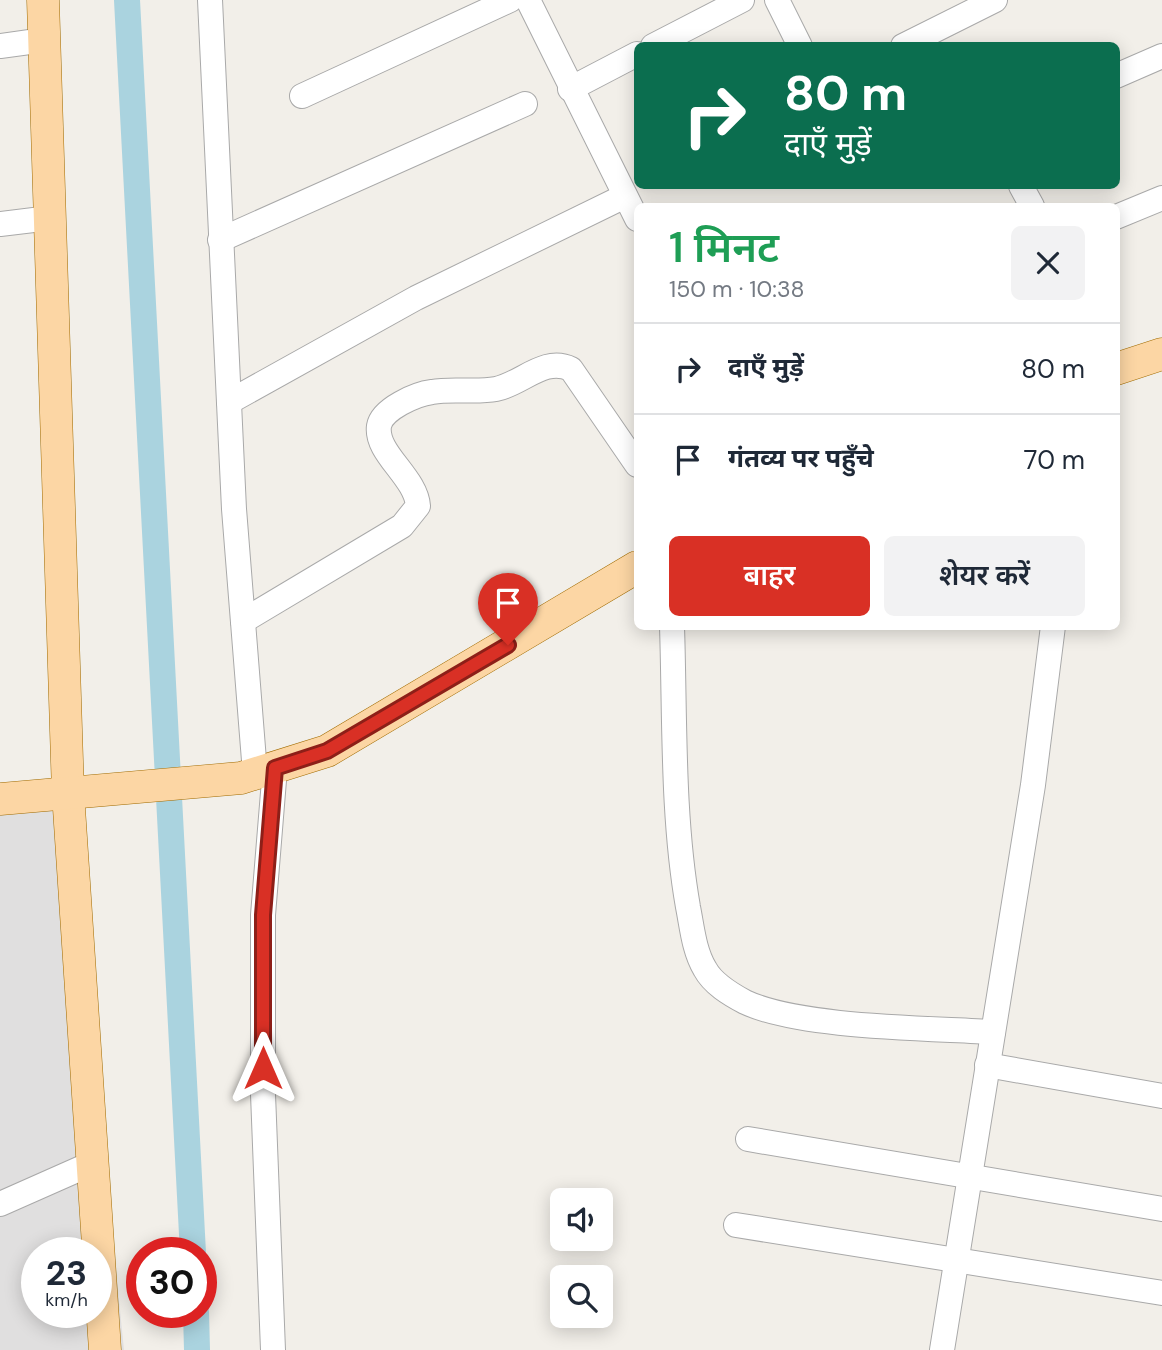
<!DOCTYPE html>
<html lang="hi">
<head>
<meta charset="utf-8">
<style>
  body { margin:0; font-family:"DM Sans","Noto Sans Devanagari",sans-serif; background:#f2f2f3; color:#1f2937; height:100vh; display:flex; flex-direction:column; font-size:26px; white-space:nowrap }
  * { box-sizing:border-box; margin:0 }
  p { font-size:23px; color:#747a83 }
  .icon { flex:none; width:38px; height:38px; fill:none; stroke:currentColor; stroke-width:2; stroke-linecap:round; stroke-linejoin:round }
  .map { position:relative; flex:1; overflow:hidden }
  .panel { position:absolute; left:634px; top:203px; width:486px; height:427px; display:flex; flex-direction:column; background:#fff; border-radius:10px; box-shadow:0 4px 18px #0003 }
  .panel>* { flex:none }
  .banner { position:absolute; left:634px; top:42px; width:486px; height:147px; border-radius:10px; box-shadow:0 4px 18px #0003; background:#0b6e4f; color:#fff; overflow:hidden }
  .tools { position:absolute; left:550px; top:1188px; display:grid; gap:14px }
  .tools a { display:grid; place-items:center; width:63px; height:63px; border-radius:10px; background:#fff; box-shadow:0 4px 18px #0003; font-size:35px }
  .speed { position:absolute; left:21px; top:1237px; display:flex; gap:14px; font-size:35px; font-weight:700; text-align:center }
  .speed>* { display:grid; place-content:center; width:91px; height:91px; border-radius:50%; background:#fff; box-shadow:0 4px 18px #0003; line-height:1 }
  .speed small { font-size:18px; font-weight:400 }
  .speed .limit { border:10px solid #d22; background:#fff; color:#111 }
  .pin { position:absolute; display:grid; place-items:center; width:60px; height:60px; color:#fff; margin:-72px -30px; border-radius:50% 50% 50% 0; rotate:-45deg; box-shadow:0 0 7px #0007 }
  .pin .icon { rotate:45deg }
  .me { position:absolute; width:77px; margin:-38px; rotate:0deg; stroke-linejoin:round; filter:drop-shadow(0 0 5px #0008) }
  .turn { display:flex; align-items:center; gap:24px; height:147px; padding:0 35px; font-size:32px }
  .turn .icon { width:91px; height:91px; stroke-width:2.5 }
  .turn b { display:block; font-size:49px; line-height:60px }
  .round { display:grid; place-items:center; flex:none; width:74px; height:74px; border-radius:10px; background:#f2f2f3 }
  .head { display:flex; align-items:center; justify-content:space-between; height:119px; padding:0 35px }
  h1 { font-size:42px; font-weight:600; line-height:52px; color:#1e9e55 }
  .button { display:flex; gap:14px; margin-top:auto; padding:14px 35px }
  .button a { flex:1; height:80px; border-radius:10px; background:#d93025; color:#fff; font-size:28px; font-weight:600; line-height:80px; text-align:center }
  .button a+a { background:#f2f2f3; color:#1f2937 }
  ul { padding:0; list-style:none }
  li { display:flex; align-items:center; gap:21px; height:91px; padding:0 35px; border-top:2px solid #e0e1e3 }
  li div { flex:1 }
  li b { display:block; font-size:26px }
  li em { font-style:normal }
  .map>svg:first-child { display:block }
</style>
</head>
<body>
<div class="map">
<svg width="1162" height="1350" viewBox="0 0 1162 1350">
  <rect width="100%" height="100%" fill="#f2efe9"/>
  <!-- residential -->
  <path fill="#e0dfdf" fill-rule="evenodd" d="M68 793 124 1350H0V807ZM37 1253H96V1312H37Z"/>
  <g fill="none" stroke-linecap="round" stroke-linejoin="round">
    <!-- canal -->
    <g stroke="#aad3df" stroke-width="26">
      <polyline points="127,0 193,1253"/>
      <polyline points="196,1312 197,1350"/>
    </g>
    <!-- minor casing -->
    <g stroke="#a9a9a9" stroke-width="26">
      <g id="minor">
        <polyline points="210,0 234,509 255,773"/>
        <polyline points="528,0 637,219"/>
        <polyline points="777,0 800,46"/>
        <polyline points="0,46 44,40"/>
        <polyline points="653,46 742,0"/>
        <polyline points="903,46 995,0"/>
        <polyline points="1116,76 1162,56"/>
        <polyline points="570,89 637,54"/>
        <polyline points="302,96 510,0"/>
        <polyline points="1021,186 1032,206"/>
        <polyline points="1116,217 1162,198"/>
        <polyline points="0,224 50,218"/>
        <polyline points="220,240 525,104"/>
        <polyline points="229,402 416,298 625,196"/>
        <path d="M243 621 402 526 418 506C416 477 375 453 379 426 382 409 416 394 432 392 453 388 475 393 496 389 522 384 544 356 571 369L637 465"/>
        <path d="M672 626C675 719 672 816 688 907 692 927 694 951 705 969 713 984 730 994 745 1002 800 1028 929 1028 993 1032"/>
        <polyline points="987,1065 1162,1096"/>
        <polyline points="748,1139 1162,1209"/>
        <polyline points="0,1204 95,1162"/>
        <polyline points="736,1225 1162,1293"/>
        <polyline points="273,1350 263,1094 263,915 275,768"/>
        <polyline points="942,1350 1033,785 1053,626"/>
      </g>
    </g>
    <!-- major casing -->
    <g stroke="#a06b00" stroke-width="33">
      <g id="major">
        <polyline points="43,0 68,793 105,1350"/>
        <polyline points="1116,369 1162,354"/>
        <polyline points="0,799 241,778 327,751 637,567"/>
      </g>
    </g>
    <!-- minor -->
    <use href="#minor" stroke="#fff" stroke-width="24"/>
    <!-- major -->
    <use href="#major" stroke="#fcd6a4" stroke-width="32"/>
  </g>
  <g fill="none" stroke-linecap="round" stroke-linejoin="round">
    <!-- route casing -->
    <g stroke="#8d1f18" stroke-width="18">
      <polyline id="route" points="263,1068 263,915 275,768 327,751 508,645"/>
    </g>
    <!-- route -->
    <use href="#route" stroke="#d93025" stroke-width="12"/>
  </g>
</svg>
<div class="tools">
<a><svg class="icon" aria-label="sound" viewBox="0 0 24 24"><path d="M4 9h4l5-4v14l-5-4H4zM17 9q2 3 0 6"/></svg></a>
<a><svg class="icon" aria-label="search" viewBox="0 0 24 24"><circle cx="10" cy="10" r="6"/><path d="M15 15l6 6"/></svg></a>
</div>
<div class="speed"><div>23<small>km/h</small></div><div class="limit">30</div></div>
<div class="pin" style="left:508px;top:645px;background:#d93025"><svg class="icon" aria-label="arrive" viewBox="0 0 24 24"><path d="M6 21V4h12l-3 4 3 4H6"/></svg></div>
<svg class="me" style="left:263px;top:1068px" viewBox="-20 -20 40 40"><path d="M0-17L14 15 0 8-14 15z" fill="#d93025" stroke="#fff" stroke-width="4"/></svg>
<div class="banner">
<div class="turn"><svg class="icon" aria-label="right" viewBox="0 0 24 24"><path d="M7 20v-9h11M14 6l5 5-5 5"/></svg><div><b>80 m</b>दाएँ मुड़ें</div></div>
</div>
<section class="panel">
<div class="head"><div><h1>1 मिनट</h1><p>150 m · 10:38</p></div><a class="round"><svg class="icon" aria-label="close" viewBox="0 0 24 24"><path d="M6 6l12 12M18 6L6 18"/></svg></a></div>
<ul>
<li><svg class="icon" aria-label="right" viewBox="0 0 24 24"><path d="M7 20v-9h11M14 6l5 5-5 5"/></svg><div><b>दाएँ मुड़ें</b></div><em>80 m</em></li>
<li><svg class="icon" aria-label="arrive" viewBox="0 0 24 24"><path d="M6 21V4h12l-3 4 3 4H6"/></svg><div><b>गंतव्य पर पहुँचे</b></div><em>70 m</em></li>
</ul>
<div class="button"><a>बाहर</a><a>शेयर करें</a></div>
</section>
</div>
</body>
</html>
